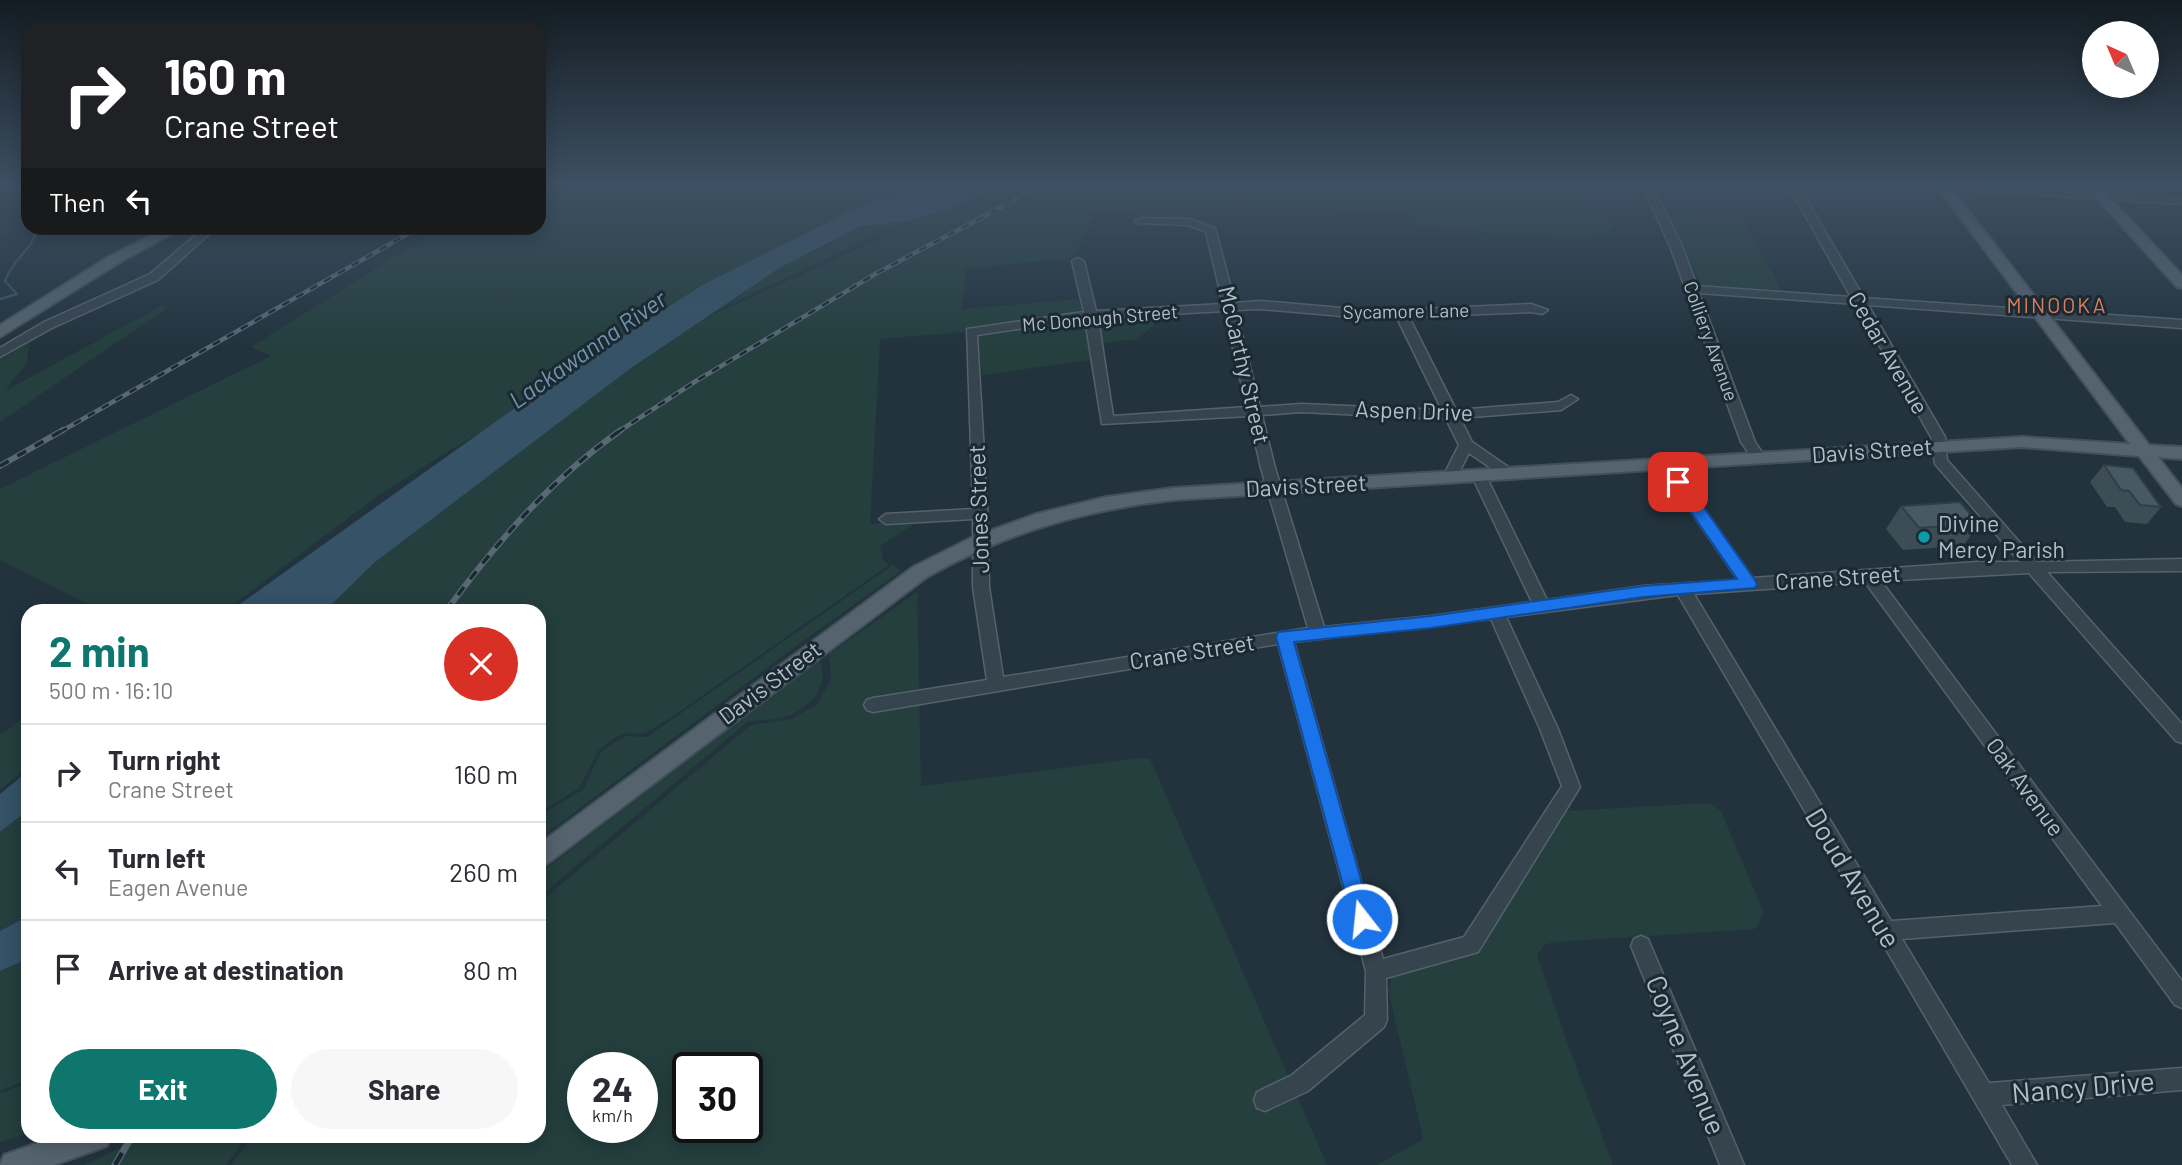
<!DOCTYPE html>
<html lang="en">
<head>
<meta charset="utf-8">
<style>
  body { margin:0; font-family:Barlow,sans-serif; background:#f7f7f7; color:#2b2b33; height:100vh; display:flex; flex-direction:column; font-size:26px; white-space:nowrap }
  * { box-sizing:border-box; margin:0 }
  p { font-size:23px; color:#7c7c81 }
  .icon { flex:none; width:38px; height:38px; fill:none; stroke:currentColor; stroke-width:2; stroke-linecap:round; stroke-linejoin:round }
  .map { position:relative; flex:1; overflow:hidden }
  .side { position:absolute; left:21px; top:604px; width:525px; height:539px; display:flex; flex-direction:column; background:#fff; border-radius:21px; box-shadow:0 4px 18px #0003 }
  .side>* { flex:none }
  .guide { position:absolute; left:21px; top:21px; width:525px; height:214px; border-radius:21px; box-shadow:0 4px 18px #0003; background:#202124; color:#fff; overflow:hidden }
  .needle { width:46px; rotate:316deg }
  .tools { position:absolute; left:2082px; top:21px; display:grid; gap:14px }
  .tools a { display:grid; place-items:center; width:77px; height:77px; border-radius:50%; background:#fff; box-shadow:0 4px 18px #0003; font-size:35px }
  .speed { position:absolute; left:567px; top:1052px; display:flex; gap:14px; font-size:35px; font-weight:700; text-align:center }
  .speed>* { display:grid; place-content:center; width:91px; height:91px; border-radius:50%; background:#fff; box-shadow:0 4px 18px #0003; line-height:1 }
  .speed small { font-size:18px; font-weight:400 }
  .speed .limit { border:4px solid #111; border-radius:10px; background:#fff; color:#111 }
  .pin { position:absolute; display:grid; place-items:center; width:60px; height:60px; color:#fff; margin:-30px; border-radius:14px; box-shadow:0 4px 10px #0006 }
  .me { position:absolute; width:77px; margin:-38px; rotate:344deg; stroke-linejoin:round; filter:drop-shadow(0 0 5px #0008) }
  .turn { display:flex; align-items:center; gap:24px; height:147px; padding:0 28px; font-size:32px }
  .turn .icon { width:91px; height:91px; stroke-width:2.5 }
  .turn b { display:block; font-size:49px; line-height:60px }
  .then { display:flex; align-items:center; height:66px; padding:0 28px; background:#0003; gap:14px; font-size:26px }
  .round { display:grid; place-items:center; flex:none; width:74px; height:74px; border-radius:37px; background:#f7f7f7 }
  .head { display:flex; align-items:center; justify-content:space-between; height:119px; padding:0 28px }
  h1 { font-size:42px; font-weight:700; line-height:52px; color:#0f766e }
  .button { display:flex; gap:14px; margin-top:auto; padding:14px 28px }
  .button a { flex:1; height:80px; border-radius:42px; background:#0f766e; color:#fff; font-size:28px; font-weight:700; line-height:80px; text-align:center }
  .button a+a { background:#f7f7f7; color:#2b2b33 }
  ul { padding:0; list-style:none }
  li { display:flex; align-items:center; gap:21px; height:98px; padding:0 28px; border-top:2px solid #e1e1e2 }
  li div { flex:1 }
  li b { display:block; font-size:26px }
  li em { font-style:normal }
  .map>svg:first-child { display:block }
</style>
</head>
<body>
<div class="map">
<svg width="2182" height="1165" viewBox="0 0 2182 1165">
  <rect width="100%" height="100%" fill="#22333e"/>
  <!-- green -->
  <g fill="#243f3e" fill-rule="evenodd">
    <polygon points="539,185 933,185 639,339 447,452 379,495 225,611 101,611 0,560 0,489 271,356 251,347 441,228 539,228"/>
    <polygon points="998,185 1568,185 1590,208 1606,213 1615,226 1604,235 1582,239 1417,227 1413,215 1240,202 1063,214 1094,215 1074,258 966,269 962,309 1078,299 1085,320 1168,314 1137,339 1089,345 1090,360 982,375 977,327 963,332 880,339 870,524 922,519 880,546 883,560 889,565 673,716 644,734 626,733 614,738 599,750 579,788 539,813 539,611 325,611 374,563 639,361 690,325 858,249 907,223 952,210 1017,214 958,210 952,206"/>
    <polygon points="1668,213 1741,217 1782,290 1702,286"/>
    <polygon points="905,222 718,310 781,267 843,233 861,226"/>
    <polygon points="163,305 167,308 0,422 0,360 29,343 27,362 5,391"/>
    <polygon points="893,565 901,571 792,649 539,839 539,816 584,789 599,755 607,747 626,736 647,737"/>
    <path d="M917 592 921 786 1141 758 1150 759 1327 1165H231L253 1136H539V903L751 725 792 719 817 704 831 679 829 654ZM583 1068H642V1127H583ZM688 1068H747V1127H688Z"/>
    <path d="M819 659C830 684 814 704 791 715 778 720 761 720 747 722L539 897V874Z"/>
    <polygon points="28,715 28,767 0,790 0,735"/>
    <polygon points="1709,803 1721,811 1764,913 1755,929 1554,942 1544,945 1537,955 1573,1059 1613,1165 1377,1165 1422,1140 1423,1137 1388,990 1391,982 1389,961 1467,937 1548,812"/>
    <polygon points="28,810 28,916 0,931 0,832"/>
    <polygon points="28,959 28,1079 0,1091 0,971"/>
    <polygon points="28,1083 28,1134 0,1142 0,1093"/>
    <polygon points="144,1136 247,1136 226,1165 84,1165"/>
  </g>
  <!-- water -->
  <g fill="#355266">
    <polygon points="917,185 1000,185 951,209 905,222 861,226 781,267 631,368 374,563 325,611 230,611 547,385 704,284 865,204"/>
    <polygon points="28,771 28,810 0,832 0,794"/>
    <polygon points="28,916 28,959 0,971 0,931"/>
  </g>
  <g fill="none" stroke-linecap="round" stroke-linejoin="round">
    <!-- stream -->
    <path stroke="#355266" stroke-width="2.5" d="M0 299 17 294 5 281C12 260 32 250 38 228"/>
    <!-- minor casing -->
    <g stroke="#54626c" stroke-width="3">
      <g id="minor">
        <path d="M1642 185H1652L1682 246 1697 286 1851 297 1788 185H1798L1864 298 2182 320V328L1868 305 1945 437 1947 460 2037 562 2182 559V571L2047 572 2182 724V743L2176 741 2029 573 1881 581 2182 981V1008L2175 1005 2115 923 1902 939 1989 1083 2182 1068V1090L2002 1105 2037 1165H2012L1880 939 1876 938 1874 929 1678 595 1506 617 1558 729 1580 787 1478 952 1386 978 1387 1020 1384 1027 1308 1091 1265 1111 1257 1108 1254 1100 1257 1092 1292 1075 1365 1015 1366 971 1278 644 873 712 867 710 864 705 867 700 873 698 987 680 973 587V519L886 524 879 519 886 514 973 509 967 329 1084 312 1072 261 1078 258 1084 261 1096 311 1223 304 1206 232 1188 225 1137 223 1135 221 1141 218 1189 219 1215 228 1235 303 1260 301 1377 311 1531 304 1548 310 1542 314 1531 312 1409 317 1456 410 1558 402 1571 395 1578 399 1561 410 1460 418 1472 442 1514 471 1516 474 1514 477H1504L1469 453 1455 480H1445L1443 477 1459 445 1446 419 1301 412 1262 415 1275 468 1324 627 1431 616 1532 602 1472 476 1479 471 1486 476 1547 600 1643 586 1738 580 1658 464 1665 459 1670 461 1753 578 1977 562H2020L1935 464 1931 437 1856 304 1699 293 1755 442 1766 458 1759 463 1754 461 1741 442 1670 246ZM1260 309 1377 319 1397 318 1442 410 1301 404 1260 407 1236 310ZM1224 311 1247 407 1113 416 1098 318ZM1085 319 1102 424 1249 416 1261 468 1308 628 1003 677 989 587 988 520 977 335ZM1865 582 2102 906 1891 921 1694 594ZM1491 619 1540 729 1562 786 1464 937 1383 959 1294 642Z"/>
        <polygon points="1927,185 1982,185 2178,199 2182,200 2182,204 1932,188"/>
        <polygon points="204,228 216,228 158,280 52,328 0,357 0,348 44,322 150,274"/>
        <polygon points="1641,936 1648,939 1744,1165 1720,1165 1631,946 1634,939"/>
      </g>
    </g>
    <!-- major casing -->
    <g stroke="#42505a" stroke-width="4">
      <g id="major">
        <path d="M1936 185H1949L2149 445 2182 447V459L2158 457 2182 488V506L2176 504 2139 456 2022 447 1173 500C1084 510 1005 533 927 577L547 864 539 867V844L913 567 973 537 1036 514 1106 497 1173 488 2022 437 2130 444Z"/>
        <polygon points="2085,185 2098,185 2182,275 2182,288 2177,287"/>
        <polygon points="165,228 182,228 120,262 0,337 0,325 110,256"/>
        <polygon points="57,1136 111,1136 107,1146 54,1165 0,1165 4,1155"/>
      </g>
    </g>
    <!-- minor -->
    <use href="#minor" fill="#36444e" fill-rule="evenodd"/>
    <!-- major -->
    <use href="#major" fill="#54636e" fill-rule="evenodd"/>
    <!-- rail-far2 casing -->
    <g stroke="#586975" stroke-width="4.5">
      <g id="rail-far2">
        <polyline points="60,432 418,228"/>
        <polyline points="618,432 696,381 877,273 1043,185"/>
      </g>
    </g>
    <!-- rail-far1 casing -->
    <g stroke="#586975" stroke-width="6">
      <g id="rail-far1">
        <polyline points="0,466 63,430"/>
        <path d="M446 611C496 543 551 479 621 430"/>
      </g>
    </g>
    <!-- rail casing -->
    <g stroke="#586975" stroke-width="7">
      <polyline id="rail" points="115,1165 132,1136"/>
    </g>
    <!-- rail-far2 -->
    <use href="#rail-far2" stroke="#1b2933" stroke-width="2.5" stroke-dasharray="8" stroke-linecap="butt"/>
    <!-- rail-far1 -->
    <use href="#rail-far1" stroke="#1b2933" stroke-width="3.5" stroke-dasharray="10" stroke-linecap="butt"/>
    <!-- rail -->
    <use href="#rail" stroke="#1b2933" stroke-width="4.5" stroke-dasharray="14" stroke-linecap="butt"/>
  </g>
  <!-- wall -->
  <g fill="#3c4d56">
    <polygon points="2104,465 2161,507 2147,524 2125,522 2115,507 2107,507 2090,482"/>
    <polygon points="1901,506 1979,524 1963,546 1903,550 1886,529"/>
  </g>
  <!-- building -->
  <g fill="#465964" stroke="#313e46" stroke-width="2">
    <polygon points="2104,465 2133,468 2161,507 2140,505 2129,491 2121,490"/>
    <polygon points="1960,502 1979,524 1919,528 1901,506"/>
  </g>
  <!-- sky -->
  <linearGradient id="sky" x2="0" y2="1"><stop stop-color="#131c22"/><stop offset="0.53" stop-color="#3e5063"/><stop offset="1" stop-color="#3e5063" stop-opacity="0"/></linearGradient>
  <rect width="2182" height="348" fill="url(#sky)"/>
  <!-- route -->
  <polygon fill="#1a73e8" stroke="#114b97" stroke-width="2" points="1678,477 1683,478 1755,580 1757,584 1755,588 1643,597 1431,628 1294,642 1372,919 1369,926 1362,929 1354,926 1276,637 1278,632 1431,616 1643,586 1737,579 1670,482"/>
  <!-- markers -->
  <circle fill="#0f9aa8" stroke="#1b2933" stroke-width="2.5" cx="1924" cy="537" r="7"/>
  <g text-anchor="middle" stroke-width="6" stroke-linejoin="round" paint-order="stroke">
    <!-- far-street labels -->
    <g font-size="19" fill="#b2bfc9" stroke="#1b2933">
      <text transform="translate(1406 311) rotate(-1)" y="7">Sycamore Lane</text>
      <text transform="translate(1100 318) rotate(-5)" y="7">Mc Donough Street</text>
      <text transform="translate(1711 341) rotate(70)" y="7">Colliery Avenue</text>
    </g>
    <!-- far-neighbourhood labels -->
    <g font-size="21" letter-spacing="2" fill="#da7f5d" stroke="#1b2933">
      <text x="2057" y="313">MINOOKA</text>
    </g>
    <!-- street labels -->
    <g font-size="23" fill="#b2bfc9" stroke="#1b2933">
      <text transform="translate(1888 353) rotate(60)" y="8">Cedar Avenue</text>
      <text transform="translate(1244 365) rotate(77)" y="8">McCarthy Street</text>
      <text transform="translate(1414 411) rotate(2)" y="8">Aspen Drive</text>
      <text transform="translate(1872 451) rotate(-4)" y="8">Davis Street</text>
      <text transform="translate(1306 486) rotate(-3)" y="8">Davis Street</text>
      <text transform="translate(979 509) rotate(-92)" y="8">Jones Street</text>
      <text transform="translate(1838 578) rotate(-4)" y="8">Crane Street</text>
      <text transform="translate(1192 652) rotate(-9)" y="8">Crane Street</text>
      <text transform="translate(770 683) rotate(-37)" y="8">Davis Street</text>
      <text transform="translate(2025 787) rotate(54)" y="8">Oak Avenue</text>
    </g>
    <!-- poi labels -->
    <g font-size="23" fill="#b2bfc9" stroke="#1b2933" text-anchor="start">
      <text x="1938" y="532">Divine<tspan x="1938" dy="26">Mercy Parish</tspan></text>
    </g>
    <!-- water labels -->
    <g font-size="24" font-style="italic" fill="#7096ae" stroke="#1b2933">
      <text transform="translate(588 350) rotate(-35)" y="8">Lackawanna River</text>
    </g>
    <!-- near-street labels -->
    <g font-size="28" fill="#b2bfc9" stroke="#1b2933">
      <text transform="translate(1853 878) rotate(59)" y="10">Doud Avenue</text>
      <text transform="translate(1686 1055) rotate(68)" y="10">Coyne Avenue</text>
      <text transform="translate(2083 1087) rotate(-5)" y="10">Nancy Drive</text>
    </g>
  </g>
</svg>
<div class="tools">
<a><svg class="needle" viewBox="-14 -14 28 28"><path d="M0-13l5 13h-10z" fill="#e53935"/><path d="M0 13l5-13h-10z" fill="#7c7c81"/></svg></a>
</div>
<div class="speed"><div>24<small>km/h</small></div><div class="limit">30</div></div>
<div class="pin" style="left:1678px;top:482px;background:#d93025"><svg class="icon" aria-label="arrive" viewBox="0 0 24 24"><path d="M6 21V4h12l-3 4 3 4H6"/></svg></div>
<svg class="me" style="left:1362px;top:919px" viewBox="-20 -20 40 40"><circle r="17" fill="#1a73e8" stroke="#fff" stroke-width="3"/><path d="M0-11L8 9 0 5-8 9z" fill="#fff"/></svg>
<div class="guide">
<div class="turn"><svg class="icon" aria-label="right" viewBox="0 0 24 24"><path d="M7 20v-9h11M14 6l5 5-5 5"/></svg><div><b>160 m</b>Crane Street</div></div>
<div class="then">Then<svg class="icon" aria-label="left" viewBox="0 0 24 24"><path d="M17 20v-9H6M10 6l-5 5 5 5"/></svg></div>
</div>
<section class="side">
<div class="head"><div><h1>2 min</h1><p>500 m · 16:10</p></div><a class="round" style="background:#d93025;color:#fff"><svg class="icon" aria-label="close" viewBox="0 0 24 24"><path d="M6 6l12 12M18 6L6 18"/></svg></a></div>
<ul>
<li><svg class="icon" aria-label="right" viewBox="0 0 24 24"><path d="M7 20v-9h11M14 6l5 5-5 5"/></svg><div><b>Turn right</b><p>Crane Street</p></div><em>160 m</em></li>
<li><svg class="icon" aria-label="left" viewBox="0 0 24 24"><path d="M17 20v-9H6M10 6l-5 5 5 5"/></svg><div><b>Turn left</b><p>Eagen Avenue</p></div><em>260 m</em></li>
<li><svg class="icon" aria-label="arrive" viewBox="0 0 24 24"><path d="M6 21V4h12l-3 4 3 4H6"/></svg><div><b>Arrive at destination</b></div><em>80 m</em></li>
</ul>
<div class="button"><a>Exit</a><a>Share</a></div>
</section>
</div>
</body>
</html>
